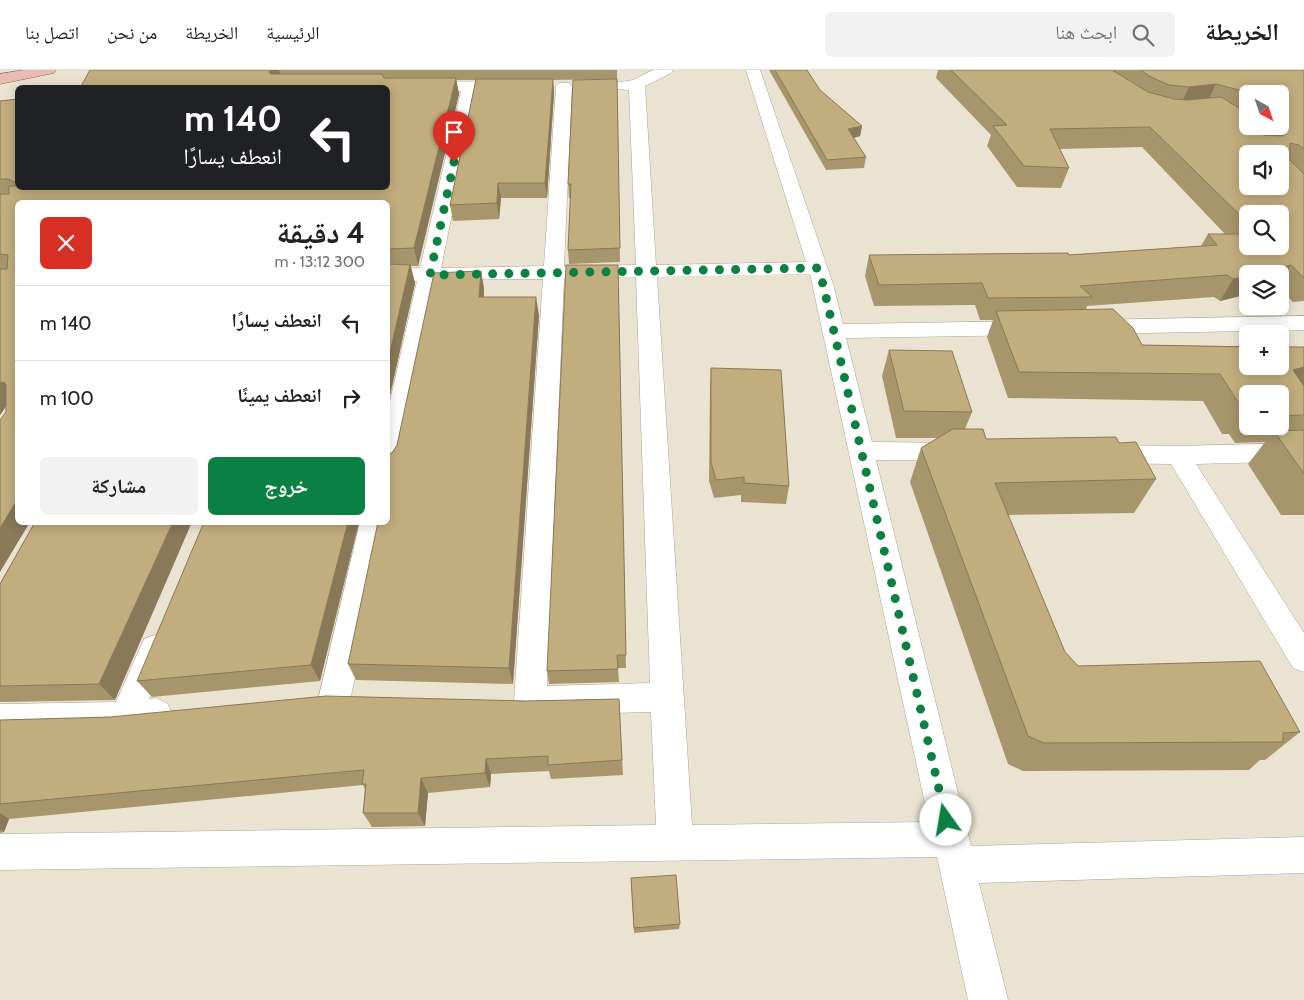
<!DOCTYPE html>
<html lang="ar">
<head>
<meta charset="utf-8">
<style>
  body { margin:0; font-family:Cabin,"Noto Naskh Arabic",sans-serif; background:#f2f2f2; color:#202124; direction:rtl; height:100vh; display:flex; flex-direction:column; font-size:19px; white-space:nowrap }
  * { box-sizing:border-box; margin:0 }
  p { font-size:16px; color:#757577 }
  .icon { flex:none; width:28px; height:28px; fill:none; stroke:currentColor; stroke-width:2; stroke-linecap:round; stroke-linejoin:round }
  .map { position:relative; flex:1; overflow:hidden; direction:ltr }
  .panel { position:absolute; left:15px; top:130px; width:375px; height:325px; display:flex; flex-direction:column; background:#fff; border-radius:8px; box-shadow:0 2px 12px #0003; direction:rtl }
  .panel>* { flex:none }
  .banner { position:absolute; left:15px; top:15px; width:375px; height:105px; border-radius:8px; box-shadow:0 2px 12px #0003; direction:rtl; background:#202124; color:#fff; overflow:hidden }
  .needle { width:32px; rotate:140deg }
  .controls { position:absolute; left:1239px; top:15px; display:grid; gap:10px }
  .controls a { display:grid; place-items:center; width:50px; height:50px; border-radius:8px; background:#fff; box-shadow:0 2px 12px #0003; font-size:25px }
  .pin { position:absolute; display:grid; place-items:center; width:42px; height:42px; color:#fff; margin:-51px -21px; border-radius:50% 50% 50% 0; rotate:-45deg; box-shadow:0 0 5px #0007 }
  .pin .icon { rotate:45deg }
  .me { position:absolute; width:55px; margin:-28px; rotate:347deg; stroke-linejoin:round; filter:drop-shadow(0 0 4px #0008) }
  .turn { display:flex; align-items:center; gap:18px; height:105px; padding:0 25px; font-size:22px }
  .turn .icon { width:65px; height:65px; stroke-width:2.5 }
  .turn b { display:block; font-size:35px; line-height:42px }
  .round { display:grid; place-items:center; flex:none; width:52px; height:52px; border-radius:8px; background:#f2f2f2 }
  .summary { display:flex; align-items:center; justify-content:space-between; height:85px; padding:0 25px }
  h1 { font-size:30px; font-weight:800; line-height:38px }
  .cta { display:flex; gap:10px; margin-top:auto; padding:10px 25px }
  .cta a { flex:1; height:58px; border-radius:8px; background:#0b8043; color:#fff; font-size:20px; font-weight:800; line-height:58px; text-align:center }
  .cta a+a { background:#f2f2f2; color:#202124 }
  ul { padding:0; list-style:none }
  li { display:flex; align-items:center; gap:15px; height:75px; padding:0 25px; border-top:1px solid #e0e0e0 }
  li div { flex:1 }
  li b { display:block; font-size:19px }
  li em { font-style:normal }
  header { display:flex; align-items:center; gap:30px; box-sizing:border-box; height:70px; padding:0 25px; background:#fff; border-bottom:1px solid #e0e0e0 }
  header strong { font-size:24px }
  nav { display:flex; gap:28px; margin-inline-start:auto; font-size:18px }
  .search { width:350px; height:45px; background:#f2f2f2; display:flex; align-items:center; gap:12px; box-sizing:border-box; padding:0 18px; border-radius:8px; color:#757577; font-size:19px }
  .map>svg:first-child { display:block }
</style>
</head>
<body>
<header>
<strong>الخريطة</strong>
<div class="search"><svg class="icon" aria-label="search" viewBox="0 0 24 24"><circle cx="10" cy="10" r="6"/><path d="M15 15l6 6"/></svg>ابحث هنا</div>
<nav><a>الرئيسية</a><a>الخريطة</a><a>من نحن</a><a>اتصل بنا</a></nav>
</header>
<div class="map">
<svg width="1304" height="930" viewBox="0 0 1304 930">
  <rect width="100%" height="100%" fill="#ebe3d2"/>
  <g fill="none" stroke-linecap="round" stroke-linejoin="round">
    <!-- street casing -->
    <g stroke="#aba494" stroke-width="1">
      <g id="street">
        <path d="M653 0H673L671 3 645 16 656 195 806 192 746 0H760L833 214 843 254 1027 251 1035 253 1038 258 1035 263 1027 265 846 268 872 372 958 373 967 376 971 382 967 388 958 391 876 390 971 776 1304 767V803L979 813 1008 930H968L937 787 0 800V764L656 755 651 642 530 645 519 641 514 631 543 209 438 210 401 393 397 399 388 402V340L417 211H388V199L420 198 461 21 419 22 414 20 411 17 414 14 419 12 511 11 516 13 519 16 516 19 511 21H477L441 198 544 196 556 16 559 13H569L572 16 564 196 636 195 629 20 614 19 611 16 614 13 633 10ZM810 204 929 752 692 755 657 207ZM636 207 650 613 547 616 564 208Z"/>
        <polygon points="1304,246 1304,260 1093,264 1085,262 1082,257 1085,252 1093,250"/>
        <polygon points="1304,373 1304,391 1196,394 1304,563 1304,602 1293,598 1171,394 1106,393 1097,390 1093,384 1097,378 1106,375 1178,376"/>
        <polygon points="360,452 387,452 351,626 346,636 335,640 324,636 319,626"/>
        <polygon points="155,565 166,569 170,578 149,629 156,628 167,633 172,643 167,653 156,658 126,661 0,664 0,634 116,632 144,569"/>
      </g>
    </g>
    <!-- primary casing -->
    <g stroke="#916155" stroke-width="1">
      <polygon id="primary" points="24,0 56,0 54,3 49,4 0,14 0,4"/>
    </g>
    <!-- street -->
    <use href="#street" fill="#fff" fill-rule="evenodd"/>
    <!-- primary -->
    <use href="#primary" fill="#e8bcb3" fill-rule="evenodd"/>
  </g>
  <!-- wall -->
  <g fill="#a7956c" fill-rule="evenodd">
    <polygon points="90,0 617,0 620,192 569,194 568,180 571,128 569,128 568,114 617,9 553,10 554,23 547,128 501,128 499,149 453,151 450,135 476,10 456,10 459,24 418,196 411,196 415,213 388,334 388,132 18,132 18,452 0,502 6,336 0,345 0,31 18,29 18,118 388,118 388,18"/>
    <polygon points="769,0 807,0 820,20 862,56 860,66 854,68 866,87 864,98 826,100"/>
    <path d="M938 0H1302L1304 1V231L1293 232 1280 219V204H1248V224L1220 231 1214 227 1087 236 1086 240 1142 275 1304 277V445H1281L1248 394 1265 372 1235 373 1229 364H1222L1203 331 1008 328 987 267 993 250H980L975 235 874 236 865 206 869 185H1069L1201 176 1208 164H1225L1142 77 1060 79 1069 98 1061 118 1017 117 987 76 991 65 936 8ZM1248 24 1280 56H1248ZM1248 144 1280 176H1248ZM1248 324H1280V356H1248Z"/>
    <polygon points="618,195 626,598 618,598 619,612 549,614 547,601"/>
    <polygon points="481,201 484,219 484,227 539,245 513,614 356,610 348,594 388,452 392,383 397,375"/>
    <polygon points="889,280 972,342 965,359 986,369 1119,373 1156,409 1134,443 1008,445 1065,582 1078,596 1300,662 1265,690 1260,690 1249,700 1023,701 1008,694 910,412 921,378 938,368 896,368 882,306"/>
    <polygon points="711,298 789,416 786,434 741,432 741,425 714,428 709,411 710,316"/>
    <polygon points="35,452 115,630 0,632 0,514"/>
    <polygon points="359,452 320,611 152,627 137,611"/>
    <polygon points="619,629 623,705 551,709 549,701 491,704 490,717 428,723 425,756 372,757 363,743 365,719 363,715 9,749 4,762 0,763 0,650 110,647 526,631"/>
    <polygon points="631,808 680,854 679,859 634,863"/>
  </g>
  <!-- shaded-wall -->
  <g fill="#887958">
    <polygon points="271,0 279,0 283,11 275,18 269,2"/>
    <polygon points="456,8 459,24 418,196 414,178"/>
    <polygon points="553,9 554,23 547,128 545,113"/>
    <polygon points="1216,14 1207,33 1180,36 1189,17"/>
    <polygon points="862,56 860,66 847,69 848,59"/>
    <polygon points="498,113 501,128 499,149 497,133"/>
    <polygon points="410,195 415,213 388,334 388,291"/>
    <polygon points="1291,195 1280,212 1280,204 1256,204"/>
    <polygon points="481,201 484,219 482,245 479,227"/>
    <polygon points="1248,206 1248,224 1220,231 1233,209"/>
    <polygon points="536,227 539,245 513,614 509,598"/>
    <polygon points="1304,297 1304,319 1293,300"/>
    <polygon points="4,312 18,330 9,332 0,345 0,313"/>
    <polygon points="16,432 18,434 18,452 30,452 0,502 0,458"/>
    <polygon points="173,452 192,452 115,630 99,614"/>
    <polygon points="348,452 359,452 320,611 311,595"/>
    <polygon points="486,689 491,704 490,717 485,703"/>
    <polygon points="421,708 428,723 425,756 418,743"/>
    <polygon points="0,743 9,749 4,762 0,759"/>
  </g>
  <!-- building -->
  <g fill="#c2ad7e" stroke="#887958" fill-rule="evenodd">
    <polygon points="90,0 271,0 269,2 271,4 382,4 384,8 456,8 414,178 388,179 388,132 18,132 18,432 16,432 0,458 0,350 6,342 6,314 4,312 0,313 0,199 7,199 8,185 0,184 0,124 9,124 9,116 16,116 18,114 18,118 388,118 388,18 80,18"/>
    <polygon points="775,0 807,0 820,20 862,56 848,59 866,87 827,90"/>
    <path d="M951 0H1112L1148 22 1174 29 1187 30 1221 27 1239 38 1248 48V56H1255L1263 65 1283 66 1285 63 1278 56H1280V24H1248V27L1239 20 1216 14 1189 17 1169 15 1149 6 1141 0H1302L1304 1V79L1299 75 1290 73V90L1304 104V208L1291 195 1256 204H1248V206L1233 209 1227 205 1080 216 1092 227 988 228 982 213 879 215 869 185 1068 183 1069 185 1217 175 1208 164H1248V176H1280V144H1248V153L1150 57 1050 59 1069 98 1024 96 993 56 1007 55ZM1248 84H1280V116H1248Z"/>
    <polygon points="476,9 553,9 545,113 498,113 497,133 450,135"/>
    <polygon points="617,9 620,178 568,180 571,114 568,114 573,10"/>
    <polygon points="18,29 18,114 8,109 0,109 0,31"/>
    <polygon points="388,194 410,195 388,291"/>
    <polygon points="566,195 618,195 626,585 617,585 618,599 547,601"/>
    <polygon points="481,201 479,227 536,227 509,598 348,594 378,452 388,452 388,384 392,383 397,375 434,203"/>
    <polygon points="1113,239 1133,258 1142,275 1248,277 1248,296 1280,296 1280,277 1304,277 1304,297 1293,300 1304,316 1304,345 1280,346 1280,324 1248,324 1248,338 1241,337 1220,304 1019,302 996,241"/>
    <polygon points="889,280 952,281 972,342 904,341"/>
    <polygon points="711,298 781,300 789,416 744,413 744,407 716,410 711,392"/>
    <polygon points="953,359 983,359 986,369 1116,367 1119,373 1136,372 1156,409 995,413 1065,582 1078,596 1260,591 1300,662 1283,663 1283,672 1044,673 1028,666 921,378"/>
    <polygon points="1304,360 1304,404 1274,361"/>
    <polygon points="35,452 173,452 99,614 0,616 0,514"/>
    <polygon points="204,452 348,452 311,595 137,611"/>
    <polygon points="326,626 526,631 619,629 622,690 548,695 548,686 486,689 485,703 421,708 418,743 363,743 366,714 362,714 364,700 0,734 0,650 110,647"/>
    <polygon points="676,805 680,854 634,858 631,808"/>
  </g>
  <g fill="none" stroke-linecap="round" stroke-linejoin="round">
    <!-- route -->
    <polyline stroke="#0b8043" stroke-width="9" stroke-dasharray="0 16.2" points="454,92 430,205 817,198 823,214 946,750"/>
  </g>
</svg>
<div class="controls">
<a><svg class="needle" viewBox="-14 -14 28 28"><path d="M0-13l5 13h-10z" fill="#e53935"/><path d="M0 13l5-13h-10z" fill="#757577"/></svg></a>
<a><svg class="icon" aria-label="sound" viewBox="0 0 24 24"><path d="M4 9h4l5-4v14l-5-4H4zM17 9q2 3 0 6"/></svg></a>
<a><svg class="icon" aria-label="search" viewBox="0 0 24 24"><circle cx="10" cy="10" r="6"/><path d="M15 15l6 6"/></svg></a>
<a><svg class="icon" aria-label="layers" viewBox="0 0 24 24"><path d="M12 4l9 5-9 5-9-5zM3 14l9 5 9-5"/></svg></a>
<a>+</a>
<a>−</a>
</div>
<div class="pin" style="left:454px;top:92px;background:#d93025"><svg class="icon" aria-label="arrive" viewBox="0 0 24 24"><path d="M6 21V4h12l-3 4 3 4H6"/></svg></div>
<svg class="me" style="left:946px;top:750px" viewBox="-20 -20 40 40"><circle r="19" fill="#fff"/><path d="M0-13L10 11 0 6-10 11z" fill="#0b8043"/></svg>
<div class="banner">
<div class="turn"><svg class="icon" aria-label="left" viewBox="0 0 24 24"><path d="M17 20v-9H6M10 6l-5 5 5 5"/></svg><div><b>140 m</b>انعطف يسارًا</div></div>
</div>
<section class="panel">
<div class="summary"><div><h1>4 دقيقة</h1><p>300 m · 13:12</p></div><a class="round" style="background:#d93025;color:#fff"><svg class="icon" aria-label="close" viewBox="0 0 24 24"><path d="M6 6l12 12M18 6L6 18"/></svg></a></div>
<ul>
<li><svg class="icon" aria-label="left" viewBox="0 0 24 24"><path d="M17 20v-9H6M10 6l-5 5 5 5"/></svg><div><b>انعطف يسارًا</b></div><em>140 m</em></li>
<li><svg class="icon" aria-label="right" viewBox="0 0 24 24"><path d="M7 20v-9h11M14 6l5 5-5 5"/></svg><div><b>انعطف يمينًا</b></div><em>100 m</em></li>
</ul>
<div class="cta"><a>خروج</a><a>مشاركة</a></div>
</section>
</div>
</body>
</html>
